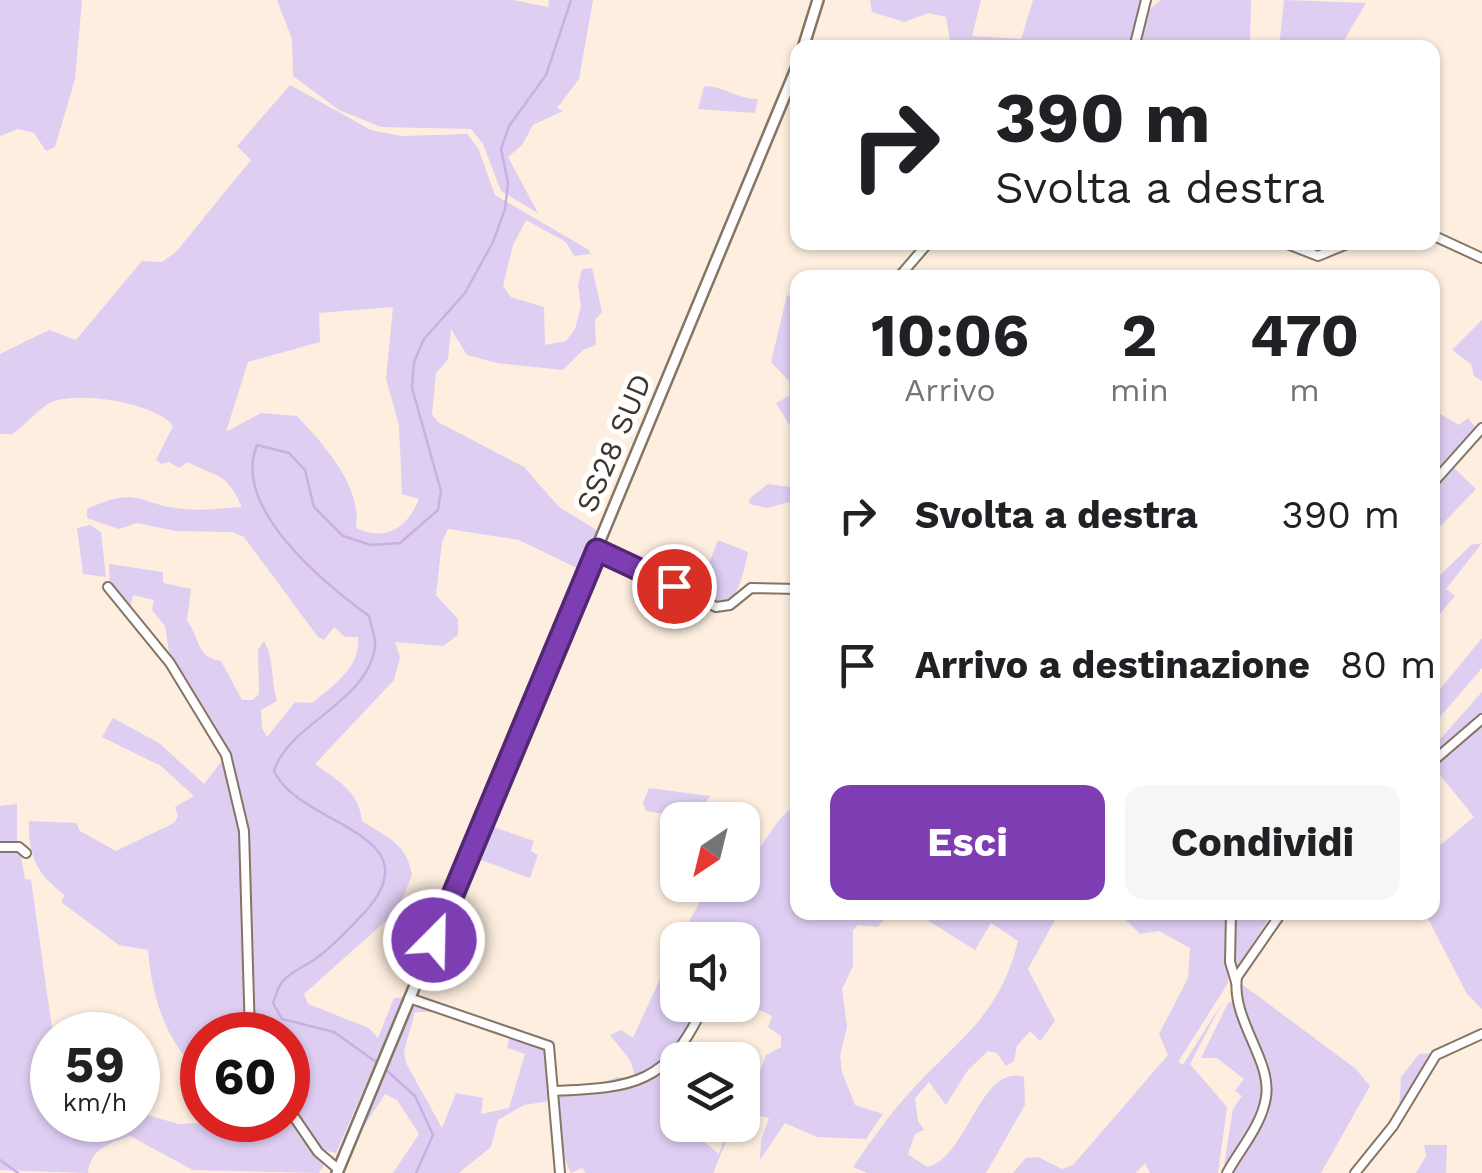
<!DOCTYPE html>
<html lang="it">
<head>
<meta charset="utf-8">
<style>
  body { margin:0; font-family:"Work Sans",sans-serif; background:#f6f6f6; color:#202124; height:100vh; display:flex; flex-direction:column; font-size:38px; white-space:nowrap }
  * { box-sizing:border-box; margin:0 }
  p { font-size:32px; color:#757577 }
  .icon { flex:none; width:55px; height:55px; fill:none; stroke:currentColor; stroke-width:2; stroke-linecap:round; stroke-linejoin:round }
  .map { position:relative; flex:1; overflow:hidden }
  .drawer { position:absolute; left:790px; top:270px; width:650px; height:650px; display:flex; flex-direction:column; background:#fff; border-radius:20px; box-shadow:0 2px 8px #0004 }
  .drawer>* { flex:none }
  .banner { position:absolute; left:790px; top:40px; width:650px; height:210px; border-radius:20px; box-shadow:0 2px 8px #0004; background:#fff; color:#202124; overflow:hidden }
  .needle { width:65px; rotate:215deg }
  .buttons { position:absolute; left:660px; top:802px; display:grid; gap:20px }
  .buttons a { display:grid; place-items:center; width:100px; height:100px; border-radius:20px; background:#fff; box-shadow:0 2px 8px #0004; font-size:50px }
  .speed { position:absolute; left:30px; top:1012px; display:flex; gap:20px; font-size:50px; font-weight:700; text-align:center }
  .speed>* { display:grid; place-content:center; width:130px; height:130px; border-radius:50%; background:#fff; box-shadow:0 2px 8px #0004; line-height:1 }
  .speed small { font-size:25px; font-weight:400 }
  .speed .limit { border:15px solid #d22; background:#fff; color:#111 }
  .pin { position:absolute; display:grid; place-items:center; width:85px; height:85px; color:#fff; margin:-42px; border:5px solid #fff; border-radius:50%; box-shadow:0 2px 10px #0007 }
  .me { position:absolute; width:110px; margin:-55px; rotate:23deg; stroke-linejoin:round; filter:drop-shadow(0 0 8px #0008) }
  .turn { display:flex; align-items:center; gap:35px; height:210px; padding:0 40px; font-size:45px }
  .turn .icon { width:130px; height:130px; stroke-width:2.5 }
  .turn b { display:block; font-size:70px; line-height:85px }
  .eta { display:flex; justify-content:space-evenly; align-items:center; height:170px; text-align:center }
  .eta b { font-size:60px; font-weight:700; line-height:70px }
  .button { display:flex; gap:20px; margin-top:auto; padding:20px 40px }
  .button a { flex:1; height:115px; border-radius:20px; background:#7e3eb3; color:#fff; font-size:40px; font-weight:700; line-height:115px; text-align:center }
  .button a+a { background:#f6f6f6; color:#202124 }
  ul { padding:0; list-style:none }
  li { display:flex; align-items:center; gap:30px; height:150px; padding:0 40px }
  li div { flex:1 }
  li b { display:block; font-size:38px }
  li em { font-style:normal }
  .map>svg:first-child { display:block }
</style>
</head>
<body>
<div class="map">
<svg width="1482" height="1173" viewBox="0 0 1482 1173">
  <rect width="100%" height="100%" fill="#fdeee0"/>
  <!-- green -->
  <g fill="#decef2" fill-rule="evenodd">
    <polygon points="0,0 82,0 75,79 55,147 46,151 34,133 18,129 0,136"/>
    <polygon points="277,0 513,0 548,7 549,0 593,0 579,79 557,108 563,111 533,125 522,145 508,157 538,213 501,191 483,144 471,129 381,127 339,110 293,76 292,39"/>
    <polygon points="870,0 981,0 972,36 1021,39 1033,0 1143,0 1132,48 951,47 946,17 929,13 904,22 872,12"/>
    <polygon points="1161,0 1251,0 1250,47 1136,48 1147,12"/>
    <polygon points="1284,0 1366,3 1340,47 1279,47"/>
    <path d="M290 85 371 130 401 136 467 134 478 148 495 195 589 250 590 254 574 256 566 242 526 220 513 245 503 286 511 297 544 307 545 345 566 341 575 329 581 306 578 285 582 269 592 268 602 312 595 320 596 345 583 350 563 370 497 363 467 355 451 329 448 359 436 373 432 414 438 422 524 467 559 507 600 532 585 553 583 571 519 540 448 529 442 542 436 595 458 619V635L443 646 395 642 400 657 394 680 315 764C338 781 359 791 362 821 386 837 407 843 412 875L398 910 304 994 308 1004 369 1028 378 1038 394 998 404 997 336 1153 319 1149 288 1103V1035H253L244 814 228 754 170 659 165 626 152 610 154 600 133 595 130 609 110 587 109 564 163 572V583L191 589 187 621C200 637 196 658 221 661L242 700H253L259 694 258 650 264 641C274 658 271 681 277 701L261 710 262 728 267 737 295 702 312 703C334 685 361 667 358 637H345L334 627 324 640 318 637 244 537 232 532 175 531 137 523 119 529 87 518V509C140 484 139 506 186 509 204 511 223 508 242 507 225 470 219 479 188 462L179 468 169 462 161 464 156 460 173 426C157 403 74 389 48 404 35 412 25 426 12 434H0V354L49 330 76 340 142 261 162 262 176 252 251 160 237 146ZM393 307 386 379 399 425 402 494 419 499C407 528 387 542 356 528 362 486 325 446 297 416L261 413 226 432 248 362 320 342 319 313Z"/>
    <path d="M704 86C727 87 737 99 758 99L755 113 698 109Z"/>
    <polygon points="787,295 797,298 797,428 791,428 776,403 789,396 789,381 771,362"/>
    <polygon points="1482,320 1482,381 1474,376 1471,364 1452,350"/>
    <polygon points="1433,410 1459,425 1468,418 1476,428 1433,479"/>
    <polygon points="1451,465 1476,489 1433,534 1433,490"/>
    <polygon points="768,484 797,488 797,500 767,508 749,504 750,498"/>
    <polygon points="90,525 101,532 106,577 83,574 77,528"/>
    <path d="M718 540 748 552C736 608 731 611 679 586L682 579 700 586Z"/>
    <polygon points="1482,543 1446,589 1455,596 1433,622 1433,582 1471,545"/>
    <polygon points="1482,638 1482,668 1433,725 1433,698"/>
    <polygon points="1482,692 1482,713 1442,748 1436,744"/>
    <path d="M113 718 159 743 204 784 224 758 243 841 247 1035H202V1075C166 1043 152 998 148 950L119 945 61 902 65 895C37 874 28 857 29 821L76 823 80 831 116 851 174 823 178 816 175 807 194 796 161 766 102 737Z"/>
    <polygon points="1482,724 1482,1009 1467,994 1425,913 1432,912 1433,851 1474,817 1433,766"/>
    <polygon points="649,788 710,796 695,819 646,811 643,803"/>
    <polygon points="17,804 17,843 0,844 0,806"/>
    <path d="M797 806 798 912 889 913 878 927 858 925 853 930V966L842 989 847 1027 840 1056 842 1072 855 1105 883 1114 866 1139 817 1137 785 1123 760 1160 761 1140 769 1118 743 1112V1080L746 1091 759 1099 756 1083 766 1055 781 1047V1036L768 1027 772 1016 743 1002 742 940H679L709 885H742L743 862C768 848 772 817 797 806Z"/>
    <polygon points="487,825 534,841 531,851 538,855 530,878 473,857"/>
    <path d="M0 849 20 851 25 879 31 880 53 1035 52 1120H138V1112L178 1124 288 1120V1112L325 1163 319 1173 193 1170 130 1136C110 1143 90 1149 88 1173L0 1170Z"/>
    <path d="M916 913H1073L1057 916 1028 969 1055 1021 1040 1041 1030 1031 1017 1046 1014 1061 1006 1066 997 1053 988 1051 968 1070 946 1105 929 1082 915 1098 918 1121 924 1130 915 1134 908 1154 927 1167C968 1158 979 1064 1024 1077L1025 1105 986 1173H867L853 1167C871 1141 889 1115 910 1092 960 1037 999 1017 1018 941L991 923 975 950Z"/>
    <polygon points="1234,913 1272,913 1235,972 1233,967"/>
    <polygon points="1120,914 1228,913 1228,983 1178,1062 1183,1065 1222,1003 1190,1064 1227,1107 1218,1173 1150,1173 1145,1163 1136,1173 1013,1173 1026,1158 1038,1157 1062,1169 1073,1165 1168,1055 1159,1034 1188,978 1190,948 1159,931 1140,934"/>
    <path d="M677 942 678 1005H701C673 1060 654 1077 593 1086L618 1077 636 1079 630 1060 610 1035 621 1030 633 1038Z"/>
    <polygon points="1239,982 1356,1069 1370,1086 1321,1173 1230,1173 1268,1102"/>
    <polygon points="1235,1000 1264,1091 1255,1119 1223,1173 1233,1109 1242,1096 1235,1091 1244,1079 1217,1058 1201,1058 1228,1003"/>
    <path d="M416 1003 442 1012H415L404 1051 406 1063 442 1128 456 1093 483 1098 481 1114 509 1108 525 1054 507 1048 510 1034C559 1050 548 1053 550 1101L524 1105 498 1120 491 1147 459 1173H393L419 1134 397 1100 385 1094 352 1145 409 1010Z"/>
    <polygon points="1436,1053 1399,1112 1401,1077 1419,1054"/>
    <polygon points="666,1069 677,1072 677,1099 667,1108 678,1125 684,1125 719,1154 729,1125 733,1125 713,1173 586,1173 582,1168 571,1173 560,1149 558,1095 638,1086"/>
    <polygon points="1424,1145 1447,1145 1446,1173 1416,1173 1426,1156"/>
  </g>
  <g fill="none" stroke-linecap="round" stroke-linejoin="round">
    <!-- stream -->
    <g stroke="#c8b1e2" stroke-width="2.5">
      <path d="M379 1064 334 1032 282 1019 273 1003C276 996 278 986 283 981 290 972 306 966 315 959 334 946 350 927 366 911 435 832 299 826 274 771 288 724 368 702 375 647 376 638 371 625 369 616 324 583 231 508 257 445L289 453 305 470 314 507 343 536 371 545 400 543 438 510 441 491 412 388 414 362 424 339 465 293 493 242 505 209 508 183 501 149 509 126 546 75 571 0"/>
      <polyline points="385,1069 415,1096 433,1135 416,1173"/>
      <polyline points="0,1160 18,1173"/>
    </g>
    <!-- minor casing -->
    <g stroke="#857565" stroke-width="12">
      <g id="minor">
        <polyline points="1134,48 1146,0"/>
        <polyline points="1432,235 1482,258"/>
        <polyline points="1282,242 1318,256 1352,242"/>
        <polyline points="898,278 929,242"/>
        <polyline points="1432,484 1482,428"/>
        <polyline points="597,549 716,607 730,605 751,588 798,589"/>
        <polyline points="108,587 170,663 226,755 244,831 250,1035"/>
        <polyline points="1432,762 1482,719"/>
        <polyline points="0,847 19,847 26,853"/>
        <polyline points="1231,912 1230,962 1236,982"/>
        <polyline points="409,998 549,1046 560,1173"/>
        <path d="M553 1091C634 1088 668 1084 704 1005"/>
        <polyline points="288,1108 318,1152 338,1169"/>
        <path d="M1227 1173C1240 1149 1262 1125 1266 1097 1272 1060 1231 1020 1237 977L1282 912"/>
        <polyline points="1355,1173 1393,1126 1436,1055 1482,1034"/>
      </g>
    </g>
    <!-- major casing -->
    <g stroke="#857565" stroke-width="14">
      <g id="major">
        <polyline points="803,48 818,0"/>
        <polyline points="337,1173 798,64"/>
      </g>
    </g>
    <!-- minor -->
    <use href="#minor" stroke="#fff" stroke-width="8"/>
    <!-- major -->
    <use href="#major" stroke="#fff" stroke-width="9"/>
  </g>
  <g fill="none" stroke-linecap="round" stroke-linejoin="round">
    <!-- route casing -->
    <g stroke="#522874" stroke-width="25">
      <polyline id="route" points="434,940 597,550 674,586"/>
    </g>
    <!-- route -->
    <use href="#route" stroke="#7e3eb3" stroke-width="18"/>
  </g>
  <g text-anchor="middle" stroke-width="10" stroke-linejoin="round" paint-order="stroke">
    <!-- street labels -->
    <g font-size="30" fill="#3e3730" stroke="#fff">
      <text transform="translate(614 443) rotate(-67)" y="10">SS28 SUD</text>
    </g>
  </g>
</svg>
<div class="buttons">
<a><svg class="needle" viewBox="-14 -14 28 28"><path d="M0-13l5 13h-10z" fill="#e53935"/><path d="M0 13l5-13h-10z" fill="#757577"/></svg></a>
<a><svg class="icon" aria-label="sound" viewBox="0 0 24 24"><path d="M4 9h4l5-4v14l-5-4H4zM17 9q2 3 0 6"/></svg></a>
<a><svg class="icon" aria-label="layers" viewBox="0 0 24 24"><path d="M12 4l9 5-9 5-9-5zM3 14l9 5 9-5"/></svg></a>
</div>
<div class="speed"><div>59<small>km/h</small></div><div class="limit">60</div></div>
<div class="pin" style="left:674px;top:586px;background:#d93025"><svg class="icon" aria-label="arrive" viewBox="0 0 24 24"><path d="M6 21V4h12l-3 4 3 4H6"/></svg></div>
<svg class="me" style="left:434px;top:940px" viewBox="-20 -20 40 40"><circle r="17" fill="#7e3eb3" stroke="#fff" stroke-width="3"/><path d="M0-11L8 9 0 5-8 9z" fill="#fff"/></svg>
<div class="banner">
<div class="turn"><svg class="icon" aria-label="right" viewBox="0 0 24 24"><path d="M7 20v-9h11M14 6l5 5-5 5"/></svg><div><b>390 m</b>Svolta a destra</div></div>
</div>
<section class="drawer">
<div class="eta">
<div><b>10:06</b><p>Arrivo</p></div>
<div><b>2</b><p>min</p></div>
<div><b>470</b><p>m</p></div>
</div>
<ul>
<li><svg class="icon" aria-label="right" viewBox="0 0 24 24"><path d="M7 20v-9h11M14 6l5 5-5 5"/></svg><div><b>Svolta a destra</b></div><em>390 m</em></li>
<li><svg class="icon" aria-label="arrive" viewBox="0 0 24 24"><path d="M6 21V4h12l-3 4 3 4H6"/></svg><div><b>Arrivo a destinazione</b></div><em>80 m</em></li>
</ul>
<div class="button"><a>Esci</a><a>Condividi</a></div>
</section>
</div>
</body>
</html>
